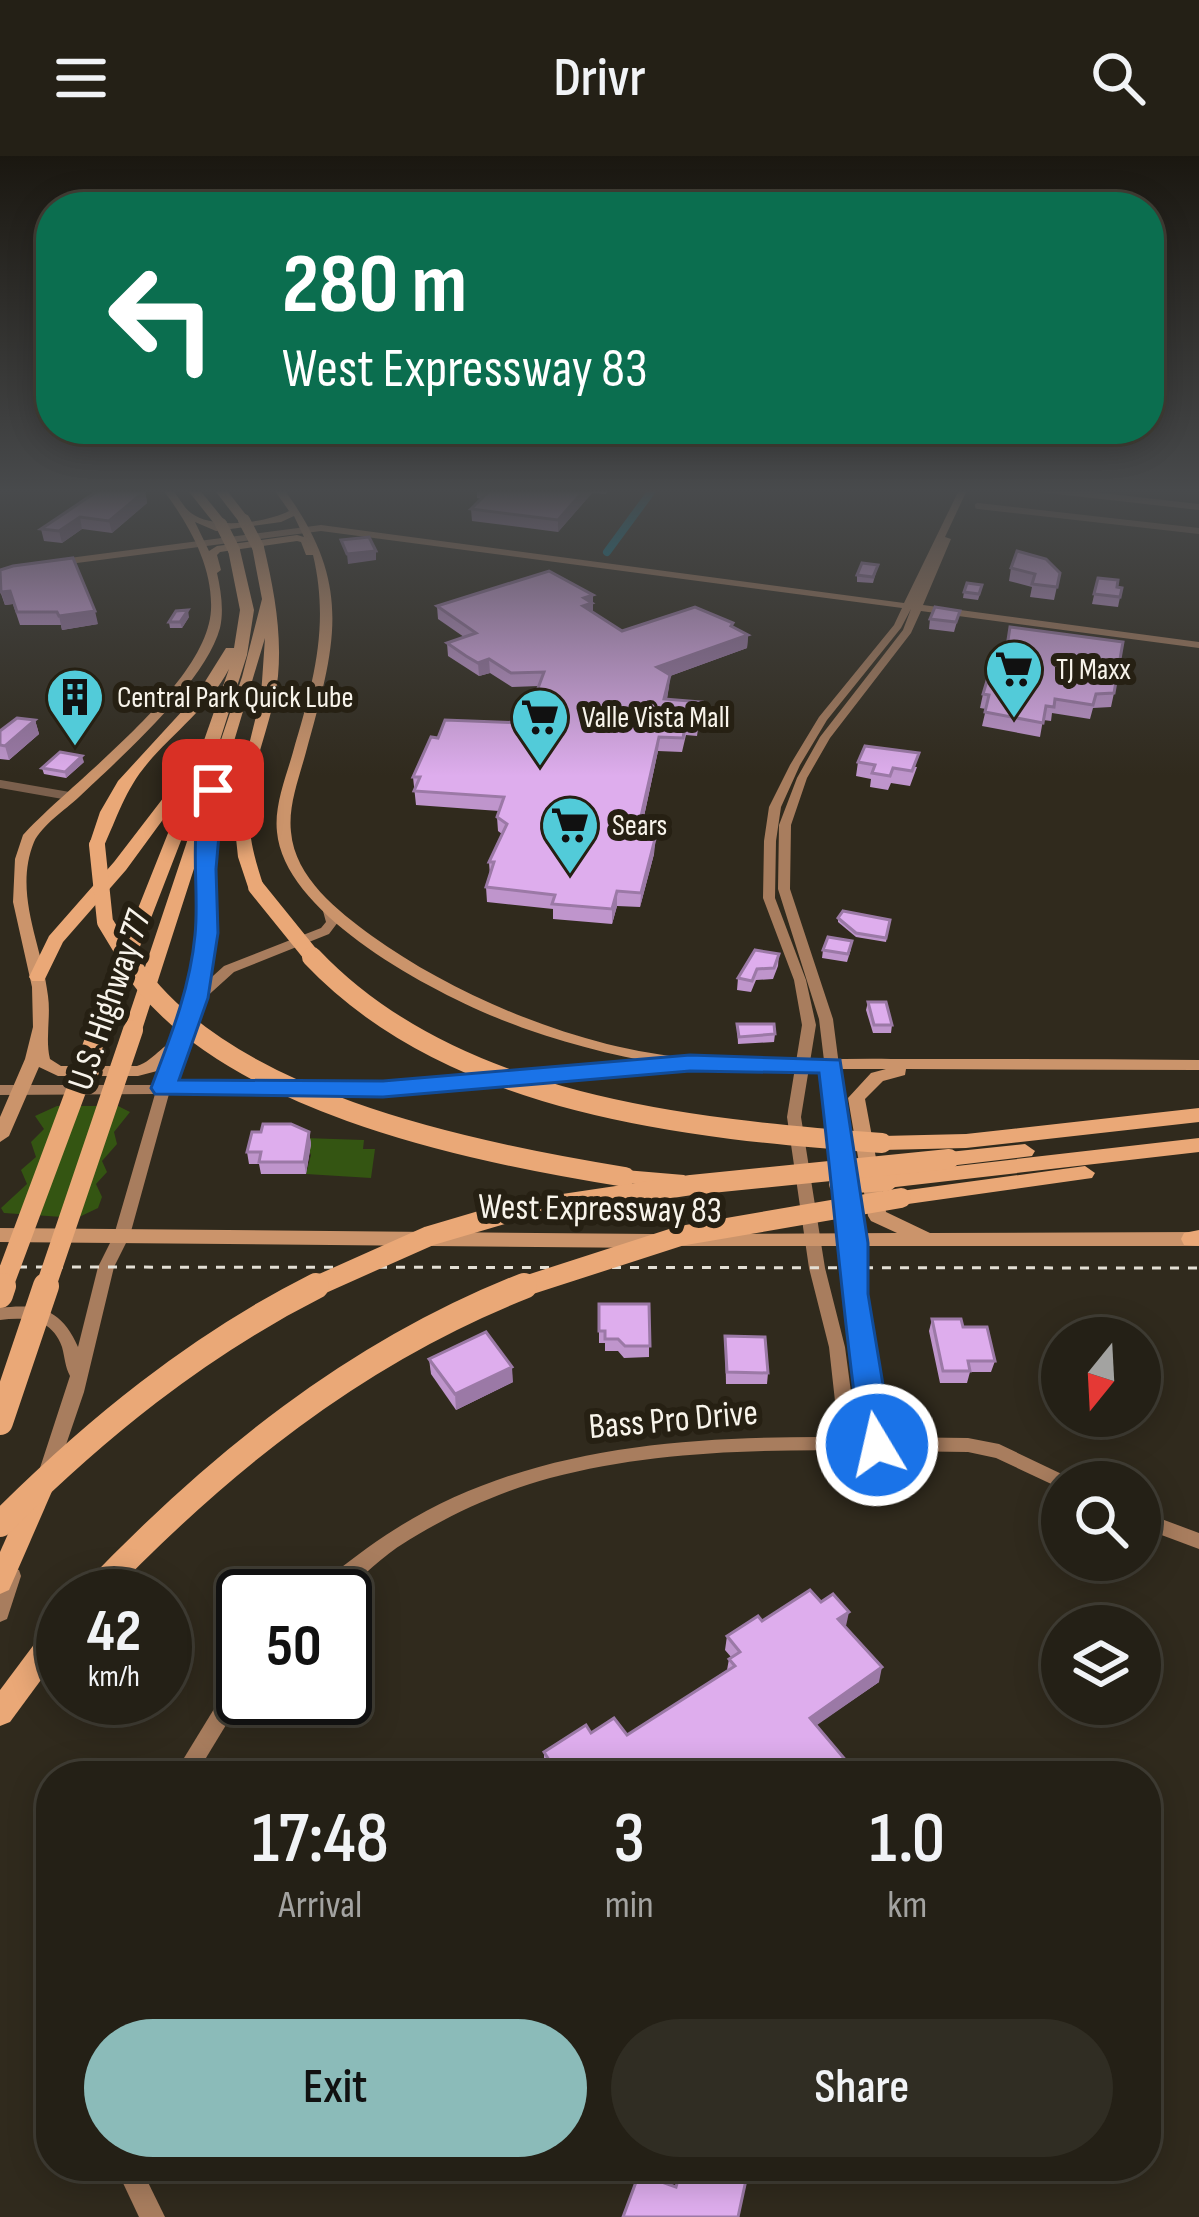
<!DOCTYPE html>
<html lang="en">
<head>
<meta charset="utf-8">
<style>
  body { margin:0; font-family:"Sofia Sans Condensed",sans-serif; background:#302d23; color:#f1f3f6; height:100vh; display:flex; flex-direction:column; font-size:45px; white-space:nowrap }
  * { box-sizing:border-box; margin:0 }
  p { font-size:39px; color:#a3a3a1 }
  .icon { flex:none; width:66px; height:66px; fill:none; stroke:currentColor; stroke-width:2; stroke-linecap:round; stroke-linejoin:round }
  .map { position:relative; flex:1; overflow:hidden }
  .drawer { position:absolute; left:36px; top:1605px; width:1125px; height:420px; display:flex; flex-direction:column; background:#242016; border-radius:48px; box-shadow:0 6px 30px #0003,0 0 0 3px #413e35 }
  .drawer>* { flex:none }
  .hud { position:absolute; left:36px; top:36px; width:1128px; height:252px; border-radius:48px; box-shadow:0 6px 30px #0003,0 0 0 3px #413e35; background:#0b6e4f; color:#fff; overflow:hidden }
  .needle { width:78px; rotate:198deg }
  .buttons { position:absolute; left:1041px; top:1161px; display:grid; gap:24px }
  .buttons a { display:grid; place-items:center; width:120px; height:120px; border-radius:50%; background:#242016; box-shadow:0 6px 30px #0003,0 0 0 3px #413e35; font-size:60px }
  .speed { position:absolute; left:36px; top:1413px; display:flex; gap:24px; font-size:60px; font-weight:700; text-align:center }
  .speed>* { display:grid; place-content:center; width:156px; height:156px; border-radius:50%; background:#242016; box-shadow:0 6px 30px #0003,0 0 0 3px #413e35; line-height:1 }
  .speed small { font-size:30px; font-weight:400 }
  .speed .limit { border:6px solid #111; border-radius:18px; background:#fff; color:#111 }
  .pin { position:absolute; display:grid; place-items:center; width:102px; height:102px; color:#fff; margin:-51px; border-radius:24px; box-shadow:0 6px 18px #0006 }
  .me { position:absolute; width:132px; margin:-66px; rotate:351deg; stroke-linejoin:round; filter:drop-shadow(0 0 9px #0008) }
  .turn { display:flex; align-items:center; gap:42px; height:252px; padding:0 48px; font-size:54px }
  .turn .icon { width:156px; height:156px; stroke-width:2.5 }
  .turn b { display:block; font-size:84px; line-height:102px }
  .eta { display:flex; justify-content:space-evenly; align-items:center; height:204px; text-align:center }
  .eta b { font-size:72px; font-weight:600; line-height:84px }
  .action { display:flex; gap:24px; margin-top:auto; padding:24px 48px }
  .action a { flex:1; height:138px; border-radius:72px; background:#8bbbb9; color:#111; font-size:48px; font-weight:600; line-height:138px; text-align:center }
  .action a+a { background:#302d23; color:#f1f3f6 }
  header { display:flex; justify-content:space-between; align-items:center; height:156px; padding:0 48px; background:#242016; font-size:54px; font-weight:600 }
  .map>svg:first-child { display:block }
</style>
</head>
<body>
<header><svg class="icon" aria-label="menu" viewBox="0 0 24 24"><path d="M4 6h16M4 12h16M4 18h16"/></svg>Drivr<svg class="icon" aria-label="search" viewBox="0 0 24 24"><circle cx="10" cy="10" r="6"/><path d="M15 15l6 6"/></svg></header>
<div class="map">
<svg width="1199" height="2061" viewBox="0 0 1199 2061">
  <rect width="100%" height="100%" fill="#302a1d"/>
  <!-- green -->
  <g fill="#345512">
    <polygon points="57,950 118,950 130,956 114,976 117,988 102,1005 107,1016 96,1028 102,1041 98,1052 77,1062 4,1057 1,1052 27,1028 21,1014 36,1001 31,986 44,973 35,960"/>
    <polygon points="304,982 364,984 363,993 375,993 371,1022 306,1018 311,999"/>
  </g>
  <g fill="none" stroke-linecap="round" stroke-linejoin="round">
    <!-- canal -->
    <polyline stroke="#00839c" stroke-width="8" points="607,396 654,332"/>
    <!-- street-far1 -->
    <g stroke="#7b604d" stroke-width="6">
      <polyline points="1030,332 1199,351"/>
      <polyline points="978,350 1199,375"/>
    </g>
    <!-- street -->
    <polyline stroke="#7b604d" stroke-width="8" points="0,628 69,640"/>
    <!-- secondary -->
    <g fill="#a87d5e" fill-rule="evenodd">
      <path d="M960 332H968L945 381 951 383 923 449 1199 486V492L921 455 911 477 830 582 807 622 791 669 790 733 833 863 862 1087 861 1138 885 1281 968 1282 999 1288 1068 1321 1071 1326H1062V1333L996 1302 968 1296C829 1295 686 1286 550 1322 499 1336 446 1360 401 1389 380 1402 357 1428 335 1438 328 1442 317 1440 308 1440L311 1434C336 1416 360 1396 386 1379 520 1290 683 1280 839 1281L829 1191 809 1112 787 961 802 869 794 824 763 742 764 685 769 651 790 609 819 561 894 469 902 452 321 375 54 410 50 407 54 404 321 369 904 447ZM911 453 903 474 820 581 797 622 779 669 778 733 819 863 846 1087 845 1138 867 1281H857L845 1191 825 1112 801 961 816 869 806 824 775 742 776 685 781 651 800 609 827 564 901 472Z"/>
      <path d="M329 751 335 755 338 766 329 778 234 816 203 844 172 929 383 928 686 903 693 907 686 911 383 938H169L130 1079 114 1111 84 1236 56 1318 53 1323 47 1325 41 1323 38 1318 70 1220C65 1211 65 1202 62 1191 52 1162 26 1161 0 1164V1152C38 1147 62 1153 78 1191L98 1111 114 1079 155 938 0 939V929H158L192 839 224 810 321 772 326 766 323 755Z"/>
      <polygon points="1140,1355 1199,1377 1199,1393 1140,1371"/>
      <polygon points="12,1412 19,1414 21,1420 7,1463 0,1466 0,1428 5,1414"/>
      <polygon points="243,1514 243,1541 195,1620 173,1620 236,1517"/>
      <polygon points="115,2010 140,2010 165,2061 139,2061"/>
    </g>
    <!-- primary -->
    <g fill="#cb946b" fill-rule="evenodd">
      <path d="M273 332H283C354 428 336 487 306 596 299 622 288 650 291 676 295 722 338 755 372 780 458 842 585 894 691 902 757 907 825 902 891 903 993 903 1096 903 1199 904V914L906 913 905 919 883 925 865 943 886 1056 930 1077 1199 1076V1090H681L679 1085 681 1080 688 1078 897 1077 871 1065 868 1060 848 942 871 917 886 913C844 913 801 913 758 913 734 912 709 915 685 911 632 904 577 891 526 873 451 847 285 764 277 676 274 650 286 621 293 596 313 528 330 470 313 399H306L301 386 297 385 220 396 217 399 221 414 217 417C221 435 224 454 220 472 205 527 121 601 79 641 65 654 42 669 34 686 13 738 42 788 48 840 51 861 45 883 50 903L61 910H137C156 904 167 880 187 882L189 886 157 915 138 920H58L39 911 9 980 0 986V961L25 903 33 871 32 831 13 746 15 703 23 679C72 625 207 529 211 454 213 410 189 369 164 335L172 333C178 340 184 352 191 357 214 374 265 367 289 355ZM294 360 304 381 297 379 217 390 209 395 195 366 216 375 281 366Z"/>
      <polygon points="0,1072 654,1078 661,1080 663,1085 661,1090 654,1092 0,1086"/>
    </g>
    <!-- highway -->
    <g fill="#eaa877" fill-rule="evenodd">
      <polygon points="161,332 173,332 175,335 169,338"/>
      <polygon points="186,332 198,332 225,365 225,371 217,371"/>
      <polygon points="213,332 225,332 250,364 248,367 240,367"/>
      <path d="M258 387 264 391C274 434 282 476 278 520 273 567 249 611 249 658 249 684 256 707 264 731L256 736 248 731 238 701 233 654 261 540 265 482 208 672 217 676 216 777 206 842 197 848 188 842 198 777 200 694 142 874 133 880 126 878 124 874 242 521 262 443 252 391Z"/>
      <path d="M234 390 240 394 254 454 247 499 220 584 108 873 106 877H92L90 873 186 632 126 714 63 786 44 825H32L29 821 49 780 114 706 187 611 195 610 229 513C209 551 174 576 147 608 125 634 117 662 103 692H91L89 689 100 656 118 625 196 540 226 492H234L240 454 228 394Z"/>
      <polygon points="1199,952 1199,966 966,992 882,994 872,987 882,980 966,978"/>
      <polygon points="1199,982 1199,996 887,1032 877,1025 887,1018"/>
      <polygon points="1025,988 1035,995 1032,1000 949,1010 939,1003 949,996"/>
      <polygon points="1085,1010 1095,1017 1092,1022 901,1049 890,1042 901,1035"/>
      <polygon points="625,1014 684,1019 694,1026 684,1033 618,1026 615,1021"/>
      <polygon points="1199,1074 1199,1090 1184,1089 1181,1083 1184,1077"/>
      <polygon points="40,1323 49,1326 53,1333 9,1434 0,1438 0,1396 31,1326"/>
      <polygon points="63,1460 63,1494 10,1566 0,1570 0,1534 53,1463"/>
    </g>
    <!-- rail -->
    <polyline stroke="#e3dfd5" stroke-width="3" stroke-dasharray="9 9" stroke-linecap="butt" points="0,1111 1199,1112"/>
    <!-- highway-bridge-far3 -->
    <g stroke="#eaa877" stroke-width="12">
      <polyline points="244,364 258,391"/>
      <polyline points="221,368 234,394"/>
    </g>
    <!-- highway-bridge-far2 -->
    <g stroke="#eaa877" stroke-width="16">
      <polyline points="97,689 105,766 128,804"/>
      <polyline points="256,731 315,804"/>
    </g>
    <!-- highway-bridge-far1 -->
    <g stroke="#eaa877" stroke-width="20">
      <path d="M126 801C214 945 470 996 625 1021"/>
      <path d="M312 801C453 950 690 973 882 987"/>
      <polyline points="839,1028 887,1025"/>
      <polyline points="2,1133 99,873"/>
      <polyline points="45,1133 133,874"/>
      <polyline points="310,1133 429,1080 510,1056 691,1029 949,1003"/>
      <polyline points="516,1133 680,1080 901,1042"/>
    </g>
    <!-- highway-bridge -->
    <g stroke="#eaa877" stroke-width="26">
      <polyline points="0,1139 3,1130"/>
      <polyline points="0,1266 46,1130"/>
      <path d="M0 1368C94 1274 197 1190 316 1130"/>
      <path d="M91 1440C216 1309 354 1197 524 1130"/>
    </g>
  </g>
  <!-- wall -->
  <g fill="#bf95cc">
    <polygon points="477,332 611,332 606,338 592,337 558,376 472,365 471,353 482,343 477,342"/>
    <polygon points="145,335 147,347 112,377 82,373 62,387 44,385 41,373"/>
    <polygon points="878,409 873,427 857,426 857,419"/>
    <polygon points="1011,412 1060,417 1054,444 1030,441 1032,431 1009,425"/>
    <polygon points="1098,422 1122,432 1118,451 1092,448"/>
    <polygon points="0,435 98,468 62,474 61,469 20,469 13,448 5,449"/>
    <polygon points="981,435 978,444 963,442 964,436"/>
    <polygon points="593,439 592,456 622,475 733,471 748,479 747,492 670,520 667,543 702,546 697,580 686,579 682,596 658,595 640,679 655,683 654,698 640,751 617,750 612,768 553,763 553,753 487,746 486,731 490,720 489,706 502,678 498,675 497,661 499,655 416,649 413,621 438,582 525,567 539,530 512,531 490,517 479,520 448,500 447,487 464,481 438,463 437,450"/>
    <polygon points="960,455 954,476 929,473 930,463"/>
    <polygon points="189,461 182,472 170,472 169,466"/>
    <polygon points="1114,537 1111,551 1093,552 1090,563 1052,557 1051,565 1043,564 1040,581 982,570 986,553 980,552 983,538"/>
    <polygon points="35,564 39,578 9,604 0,603 0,575"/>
    <polygon points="84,606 66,622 44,618 42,612"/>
    <polygon points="858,606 917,611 910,630 891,627 888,634 870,631 871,623 856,620"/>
    <polygon points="838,762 890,764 886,786 856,781 838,766"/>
    <polygon points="851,793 847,806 822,802 823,794"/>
    <polygon points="779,798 778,810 773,823 756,824 751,836 737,834 738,822"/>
    <polygon points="868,846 892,869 891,877 873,877 866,854"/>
    <polygon points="737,868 775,878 774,886 738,888"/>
    <polygon points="309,976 311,988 306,1018 261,1018 259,1008 249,1008 247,996"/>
    <polygon points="599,1148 649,1148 649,1201 624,1202 618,1195 605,1195 605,1187 599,1187"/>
    <polygon points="932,1163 963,1171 995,1205 991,1216 970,1216 967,1227 940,1227 929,1175"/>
    <polygon points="725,1180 768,1217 767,1228 726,1228"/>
    <polygon points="429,1203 513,1226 456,1254 431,1218"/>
    <polygon points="762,1465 845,1471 879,1526 816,1569 545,1611 544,1610 544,1596 591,1577 627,1579 727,1514 729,1503 731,1501 725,1494 727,1480"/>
    <polygon points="657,2010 749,2010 676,2031 679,2019"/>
  </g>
  <!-- shaded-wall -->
  <g fill="#9b79a6">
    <polygon points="586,332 592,332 592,337 558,376 558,364"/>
    <polygon points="145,335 147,347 112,377 109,365"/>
    <polygon points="80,361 82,373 62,387 59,375"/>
    <polygon points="376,395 376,404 348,408 347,398"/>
    <polygon points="10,435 13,448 5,449 1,436"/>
    <polygon points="593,439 593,460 583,463 584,442"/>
    <polygon points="188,454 189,461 182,472 180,466"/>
    <polygon points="95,455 98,468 62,474 59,460"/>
    <polygon points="748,479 747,492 670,520 669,532 664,557 657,511"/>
    <polygon points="489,503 490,517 479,520 478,507"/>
    <polygon points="35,564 39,578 9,604 5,590"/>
    <polygon points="659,581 658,595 637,693 637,678"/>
    <polygon points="82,600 84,606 66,622 65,616"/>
    <polygon points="655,683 654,698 640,751 641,737"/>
    <polygon points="617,735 617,750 612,768 612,753"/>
    <polygon points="309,976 311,988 306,1018 304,1006"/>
    <polygon points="512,1211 513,1226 456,1254 455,1238"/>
    <polygon points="849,1456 846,1470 838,1463"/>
    <polygon points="882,1511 879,1526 807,1576 810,1562"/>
  </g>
  <!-- building -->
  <g fill="#deaded" stroke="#9b79a6" stroke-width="3">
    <polygon points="102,332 123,332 145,335 109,365 80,361 59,375 41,373"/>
    <polygon points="492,332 586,332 558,364 471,353"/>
    <polygon points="369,381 376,395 347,398 341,384"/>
    <polygon points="1017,395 1046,403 1060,417 1057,431 1032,428 1035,418 1011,412"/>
    <polygon points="73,402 95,455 59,460 57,456 17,456 10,435 1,436 0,414 13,410"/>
    <polygon points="862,407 878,409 873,421 857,419"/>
    <polygon points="549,415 593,439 584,442 592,447 583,450 622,475 695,451 733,467 731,470 748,479 657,511 670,519 664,543 702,546 698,566 686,565 683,582 659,581 637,678 655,683 641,737 617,735 612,753 552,748 555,739 486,731 494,706 489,706 507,668 497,661 504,641 414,635 420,621 413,621 431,581 438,582 445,564 525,567 544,516 511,517 489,503 478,507 466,500 447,487 476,477 437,450"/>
    <polygon points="1098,422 1118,424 1117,431 1122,432 1120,441 1094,438"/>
    <polygon points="967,427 982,429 979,438 964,436"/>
    <polygon points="935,451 960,455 956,466 930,463"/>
    <polygon points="188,454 180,466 169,466 176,455"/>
    <polygon points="1010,471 1123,486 1114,537 1096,538 1093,549 1055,543 1054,551 1046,550 1043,567 985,556 989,539 983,538 992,508 1004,510"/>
    <polygon points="17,562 35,564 5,590 0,589 0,575"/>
    <polygon points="865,590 919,597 912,615 893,612 890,620 872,617 875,609 858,606"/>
    <polygon points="60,596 82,600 65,616 42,612"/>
    <polygon points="843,755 890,764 886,782 856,777 838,762"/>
    <polygon points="828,781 852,785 848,798 823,794"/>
    <polygon points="755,794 779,798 774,812 757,813 752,825 738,822"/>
    <polygon points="868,846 886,846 892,869 874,869"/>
    <polygon points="737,868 774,868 775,878 739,881"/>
    <polygon points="263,968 291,968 309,976 304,1006 259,1006 261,996 247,996 252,976 261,976"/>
    <polygon points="599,1148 649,1148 650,1190 625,1190 618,1183 605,1183 605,1175 599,1175"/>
    <polygon points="932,1163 961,1163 963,1171 987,1171 995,1205 968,1205 970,1215 943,1215"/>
    <polygon points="486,1176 512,1211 455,1238 429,1203"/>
    <polygon points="725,1180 765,1181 768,1217 727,1216"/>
    <polygon points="810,1434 821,1446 833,1438 849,1456 838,1463 882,1511 810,1562 859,1620 534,1619 551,1607 544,1596 586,1569 591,1577 614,1562 627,1579 735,1510 729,1503 740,1496 727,1480 758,1460 762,1465"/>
    <polygon points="682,2010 749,2010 738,2061 623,2061 639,2018 676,2031"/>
  </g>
  <!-- sky -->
  <linearGradient id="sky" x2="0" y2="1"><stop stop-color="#1a1710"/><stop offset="0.54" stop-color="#484a4c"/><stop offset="1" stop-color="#484a4c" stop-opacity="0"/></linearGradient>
  <rect width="1199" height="620" fill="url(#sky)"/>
  <!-- route -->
  <path fill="#1a73e8" stroke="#114b97" stroke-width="3" d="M206 630 223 634 216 713 218 777 208 842 179 924 383 925 690 899 840 904 868 1087V1138L893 1289 888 1298 877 1302 866 1298 861 1289C843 1165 834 1042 819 917L690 915 383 941 155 938 151 932C170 882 190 833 195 779 200 731 187 676 206 630Z"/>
  <!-- icons -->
  <defs>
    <g id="supermarket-pin" transform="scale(3)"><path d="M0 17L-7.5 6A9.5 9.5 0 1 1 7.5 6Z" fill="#52cbd9" stroke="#262013"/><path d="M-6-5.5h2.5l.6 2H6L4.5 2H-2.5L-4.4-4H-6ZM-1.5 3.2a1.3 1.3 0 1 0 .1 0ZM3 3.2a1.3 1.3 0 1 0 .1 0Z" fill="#111"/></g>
    <g id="building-pin" transform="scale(3)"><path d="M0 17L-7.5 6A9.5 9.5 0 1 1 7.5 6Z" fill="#52cbd9" stroke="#262013"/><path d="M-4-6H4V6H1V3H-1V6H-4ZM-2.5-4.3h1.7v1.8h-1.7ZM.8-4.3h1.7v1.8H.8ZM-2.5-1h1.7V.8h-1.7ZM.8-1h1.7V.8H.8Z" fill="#111"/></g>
  </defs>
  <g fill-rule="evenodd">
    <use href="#supermarket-pin" x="1014" y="513"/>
    <use href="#building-pin" x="75" y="541"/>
    <use href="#supermarket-pin" x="540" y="561"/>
    <use href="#supermarket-pin" x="570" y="669"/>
  </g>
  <g text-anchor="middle" stroke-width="12" stroke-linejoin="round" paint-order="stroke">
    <!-- far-poi labels -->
    <g font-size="30" fill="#f8f4eb" stroke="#262013" text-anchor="start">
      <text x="1056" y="523">TJ Maxx</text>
      <text x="117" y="551">Central Park Quick Lube</text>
      <text x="582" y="571">Valle Vista Mall</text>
      <text x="612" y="679">Sears</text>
    </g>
    <!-- street labels -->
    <g font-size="36" fill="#f8f4eb" stroke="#262013">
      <text transform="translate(108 843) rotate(-71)" y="13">U.S. Highway 77</text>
      <text transform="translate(600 1051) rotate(1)" y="13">West Expressway 83</text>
      <text transform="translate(673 1262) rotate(-5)" y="13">Bass Pro Drive</text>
    </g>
  </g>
</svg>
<div class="buttons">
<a><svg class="needle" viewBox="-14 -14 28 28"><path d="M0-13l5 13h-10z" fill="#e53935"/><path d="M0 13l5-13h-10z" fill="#a3a3a1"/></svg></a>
<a><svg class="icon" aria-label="search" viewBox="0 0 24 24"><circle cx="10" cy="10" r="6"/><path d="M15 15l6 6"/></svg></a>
<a><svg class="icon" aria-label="layers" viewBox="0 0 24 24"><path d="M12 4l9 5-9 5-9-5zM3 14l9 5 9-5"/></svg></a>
</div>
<div class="speed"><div>42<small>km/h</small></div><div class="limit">50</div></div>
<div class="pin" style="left:213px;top:634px;background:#d93025"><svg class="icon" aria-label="arrive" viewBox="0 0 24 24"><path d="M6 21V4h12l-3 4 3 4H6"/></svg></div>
<svg class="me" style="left:877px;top:1289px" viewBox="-20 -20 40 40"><circle r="17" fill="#1a73e8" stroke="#fff" stroke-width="3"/><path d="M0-11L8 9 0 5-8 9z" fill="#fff"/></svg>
<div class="hud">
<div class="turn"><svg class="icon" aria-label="left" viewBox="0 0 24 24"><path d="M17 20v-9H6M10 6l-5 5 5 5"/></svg><div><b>280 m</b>West Expressway 83</div></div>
</div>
<section class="drawer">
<div class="eta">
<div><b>17:48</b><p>Arrival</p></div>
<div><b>3</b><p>min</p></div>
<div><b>1.0</b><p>km</p></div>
</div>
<div class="action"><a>Exit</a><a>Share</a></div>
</section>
</div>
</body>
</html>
